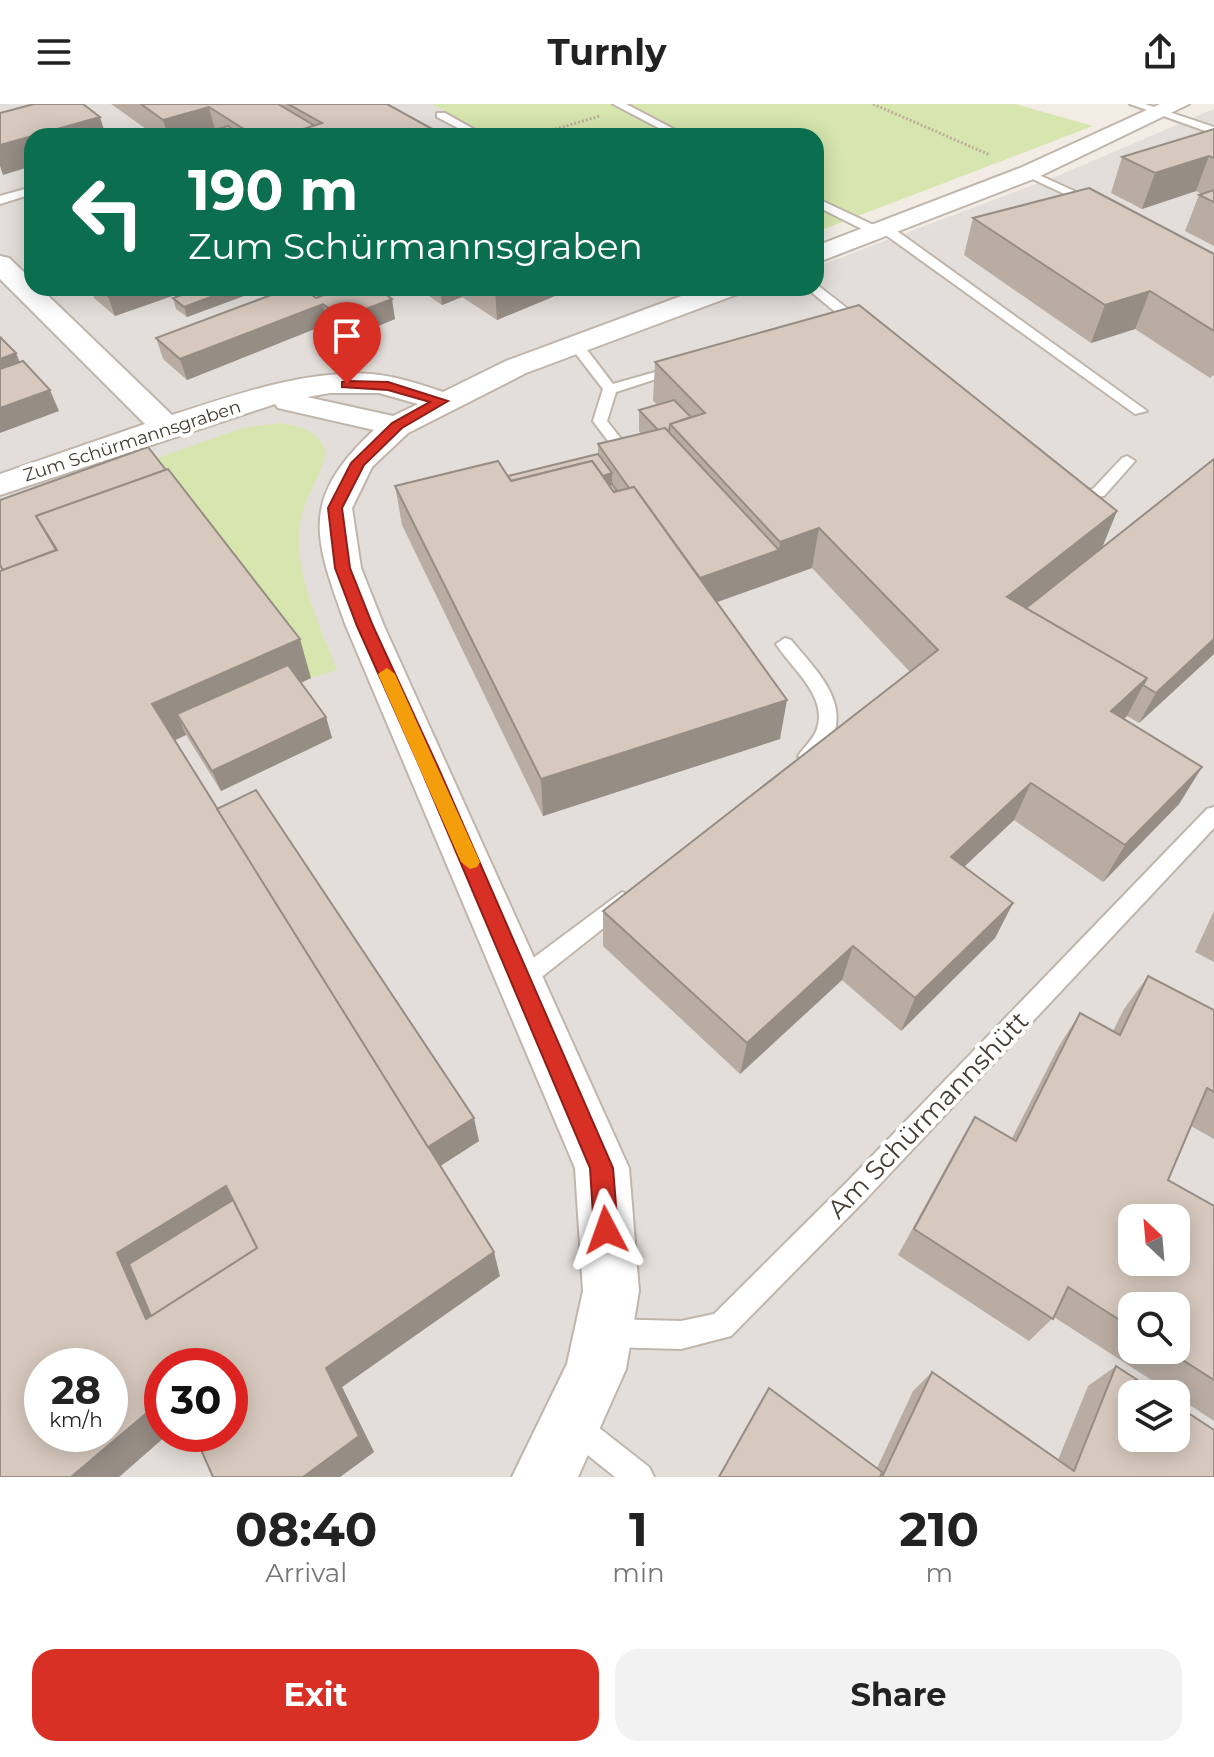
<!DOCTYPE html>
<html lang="en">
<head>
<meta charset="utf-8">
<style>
  body { margin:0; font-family:Montserrat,sans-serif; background:#f2f2f2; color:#222; height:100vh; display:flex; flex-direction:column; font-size:30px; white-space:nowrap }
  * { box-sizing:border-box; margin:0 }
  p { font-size:26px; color:#767676 }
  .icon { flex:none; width:44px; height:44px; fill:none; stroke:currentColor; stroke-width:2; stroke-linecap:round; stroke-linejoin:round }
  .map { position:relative; height:1373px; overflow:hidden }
  .drawer { display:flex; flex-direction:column; background:#fff; flex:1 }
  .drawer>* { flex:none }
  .banner { position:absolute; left:24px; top:24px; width:800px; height:168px; border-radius:24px; box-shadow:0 4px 20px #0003; background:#0b6e4f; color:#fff; overflow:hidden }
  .needle { width:52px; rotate:334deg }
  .buttons { position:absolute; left:1118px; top:1100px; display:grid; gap:16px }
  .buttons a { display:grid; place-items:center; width:72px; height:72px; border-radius:16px; background:#fff; box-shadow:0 4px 20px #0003; font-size:40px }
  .speed { position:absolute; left:24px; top:1244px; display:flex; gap:16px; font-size:40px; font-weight:700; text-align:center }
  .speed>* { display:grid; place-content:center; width:104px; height:104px; border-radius:50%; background:#fff; box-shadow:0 4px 20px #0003; line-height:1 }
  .speed small { font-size:20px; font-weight:400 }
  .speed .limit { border:12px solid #d22; background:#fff; color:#111 }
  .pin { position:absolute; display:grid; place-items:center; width:68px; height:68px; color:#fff; margin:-82px -34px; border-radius:50% 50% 50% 0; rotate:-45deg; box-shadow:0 0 8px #0007 }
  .pin .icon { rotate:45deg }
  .me { position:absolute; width:88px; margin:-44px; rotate:356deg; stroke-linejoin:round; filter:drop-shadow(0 0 6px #0008) }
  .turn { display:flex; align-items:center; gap:28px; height:168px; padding:0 32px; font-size:36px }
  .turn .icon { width:104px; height:104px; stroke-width:2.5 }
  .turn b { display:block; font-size:56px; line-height:68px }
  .eta { display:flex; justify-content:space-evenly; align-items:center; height:136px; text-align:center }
  .eta b { font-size:48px; font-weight:700; line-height:56px }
  .action { display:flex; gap:16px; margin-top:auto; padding:16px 32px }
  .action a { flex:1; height:92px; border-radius:24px; background:#d93025; color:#fff; font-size:32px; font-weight:700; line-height:92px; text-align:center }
  .action a+a { background:#f2f2f2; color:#222 }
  header { display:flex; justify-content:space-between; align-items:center; height:104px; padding:0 32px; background:#fff; font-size:36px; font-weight:700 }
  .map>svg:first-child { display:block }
</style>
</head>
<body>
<header><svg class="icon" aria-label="menu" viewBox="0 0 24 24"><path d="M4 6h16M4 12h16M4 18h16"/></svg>Turnly<svg class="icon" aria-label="share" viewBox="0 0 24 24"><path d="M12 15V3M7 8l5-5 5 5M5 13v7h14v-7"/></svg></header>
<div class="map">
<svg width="1214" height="1373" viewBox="0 0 1214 1373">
  <rect width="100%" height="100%" fill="#f2ece5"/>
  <!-- industrial -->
  <path fill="#e4deda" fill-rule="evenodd" d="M0 0H432L489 32H32V184H816V163L1062 70 1214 5V1373H0ZM1132 1114H1176V1158H1132ZM1132 1202H1176V1246H1132ZM42 1262H110V1330H42ZM162 1262H230V1330H162ZM1132 1290H1176V1334H1132Z"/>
  <!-- green -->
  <g fill="#d6e6ae">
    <polygon points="432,0 1015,0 1093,22 816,128 816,32 489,32"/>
    <path d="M279 319C300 322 317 326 326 347 323 369 307 388 302 410 289 462 319 519 337 566L311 574 0 410 242 324Z"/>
  </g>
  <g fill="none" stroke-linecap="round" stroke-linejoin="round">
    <!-- service casing -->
    <g stroke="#c0b5ab" stroke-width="4">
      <g id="service">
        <polygon points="613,0 626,0 687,32 674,32"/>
        <polygon points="1130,0 1145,0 1214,23 1214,30"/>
        <polygon points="437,9 445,9 486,32 473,32 437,13"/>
        <polygon points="1028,66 1096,97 1098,99 1088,101 1024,71 1022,69"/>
        <polygon points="32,83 32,90 0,100 0,92"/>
        <polygon points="816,94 880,124 890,122 1147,307 1135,310 883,129 874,131 816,102"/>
        <polygon points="816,180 866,219 866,225 856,225 810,187 809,184 816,184"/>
        <polygon points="571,238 581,238 613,280 680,261 687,265 616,288 607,317 636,354 633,357 623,357 593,317 603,285 569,241"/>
        <polygon points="1127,352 1135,357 1104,392 1066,396 1066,390 1093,385 1122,354"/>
        <path d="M785 534 791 536C815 565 852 599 830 639 825 647 818 656 808 659L798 652C804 643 813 636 817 625 828 592 792 565 776 540Z"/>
        <polygon points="1214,703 1214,724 866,1095 731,1232 681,1245 607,1243 597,1239 593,1229 597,1219 607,1215 681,1217 714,1210 848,1077 1207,705"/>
        <polygon points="622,788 630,791 633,797 630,803 529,883 521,886 513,883 510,876 513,869"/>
        <polygon points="574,1308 584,1312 649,1363 654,1373 615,1373 564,1332 560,1322 564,1312"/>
      </g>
    </g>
    <!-- minor casing -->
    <g stroke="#c0b5ab" stroke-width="4">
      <g id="minor">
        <polygon points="1160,0 1189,0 1036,74 816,159 816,142 1020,64"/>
        <path d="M0 152 9 154 32 176V184H40L172 311C235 291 304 266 371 270 395 272 419 280 443 288L506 257 703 184H742L738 190 526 269 408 329 372 363 352 404 361 464 384 522 629 1064 639 1187 626 1265 578 1373H512L567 1260 583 1187 575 1064 346 522C314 433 299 396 374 326L278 304 275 300 0 391V370L145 320 0 175ZM330 289H379L418 300 393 312 307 293Z"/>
      </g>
    </g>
    <!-- path -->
    <g stroke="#bfac99" stroke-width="3" stroke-dasharray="2 2" stroke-linecap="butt">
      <polyline points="873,0 990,51"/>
      <polyline points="532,32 600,12"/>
    </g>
    <!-- service -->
    <use href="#service" fill="#fff" fill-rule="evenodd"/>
    <!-- minor -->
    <use href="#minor" fill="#fff" fill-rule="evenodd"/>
  </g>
  <!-- wall -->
  <g fill="#b9ada3" fill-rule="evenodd">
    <polygon points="111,0 387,0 445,32 156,32"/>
    <polygon points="1214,25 1214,142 1185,127 1199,91 1201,90 1196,87 1142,105 1111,89 1122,53"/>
    <polygon points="973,114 1214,150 1214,271 1210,274 1135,225 1091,239 964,151"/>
    <polygon points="91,184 195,184 115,212 94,194"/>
    <polygon points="417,184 574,184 497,216 462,193 442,201"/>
    <polygon points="260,186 187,213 176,205 173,194"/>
    <polygon points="329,187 395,215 347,235 327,220 187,276 163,255 156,234 316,194 329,189"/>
    <polygon points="655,258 1117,407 1102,444 1214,550 1139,619 1127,612 1124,615 1202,663 1179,700 1103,778 1014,716 964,763 1013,799 995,834 901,927 842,876 740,970 603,842 603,807 910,568 812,464 717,498 780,635 543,712 402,421 395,382 508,372 598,350 598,340 641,330 639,327 639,306 657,300 653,297"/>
    <polygon points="0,396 311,574 301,579 326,613 332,634 221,687 186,631 174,636 217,705 479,1037 440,1062 500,1172 342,1283 374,1348 340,1373 213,1373 230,1262 168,1330 119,1373 0,1373 2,467 0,463"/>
    <polygon points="1214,807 1214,858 1195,848"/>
    <path d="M1148 872 1214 906V1035L1191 1022 1168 1076 1214 1102V1317L1176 1292V1290H1173L1054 1213 1029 1237 898 1151 957 1043 975 1013 1012 1034 1059 942 1080 909 1113 927 1124 905ZM1132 1202 1176 1246H1132Z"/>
    <polygon points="1116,1262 1214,1373 719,1373 877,1364 913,1287 932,1268 1058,1356 1088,1282"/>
  </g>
  <!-- shaded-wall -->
  <g fill="#968d85">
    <polygon points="209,3 216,30 207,32 168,32 163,16"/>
    <polygon points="100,13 106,32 32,32 32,62 3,71 0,62 0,41"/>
    <polygon points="1209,52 1196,87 1142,105 1155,69"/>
    <polygon points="131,184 195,184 115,212 108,192"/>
    <polygon points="235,184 259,184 260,186 187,213 184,203"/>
    <polygon points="440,184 461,184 462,193 442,201"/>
    <polygon points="500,184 574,184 497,216 495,186"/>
    <polygon points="1150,187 1135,225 1091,239 1105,201"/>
    <polygon points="392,195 395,215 347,235 343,214"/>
    <polygon points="323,200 327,220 187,276 180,255"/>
    <polygon points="16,249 29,280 0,290 0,255"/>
    <polygon points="50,286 59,307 0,329 0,304"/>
    <polygon points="612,369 612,391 512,395"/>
    <polygon points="1117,407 1101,446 1021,510 1007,493"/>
    <polygon points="819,424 812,464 692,507 695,476 779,446 780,438"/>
    <polygon points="300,535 311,574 189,630 177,610 186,631 169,639 152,600"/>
    <polygon points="1214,535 1214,550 1139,619 1156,589"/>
    <polygon points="1147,574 1127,612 1092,645 1111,607"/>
    <polygon points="787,596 780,635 543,712 541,675"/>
    <polygon points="326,613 332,634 221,687 212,667"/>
    <polygon points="1202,663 1179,700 1103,778 1125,741"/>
    <polygon points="1031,679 1014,716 936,789 951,753"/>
    <polygon points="1013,799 995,834 901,927 915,894"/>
    <polygon points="853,842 842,876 740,970 747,939"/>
    <polygon points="474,1014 479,1037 434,1066 427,1044"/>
    <polygon points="226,1082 276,1169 146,1215 117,1149"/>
    <polygon points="494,1148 500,1172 342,1283 374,1348 340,1373 303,1373 326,1264"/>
    <polygon points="162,1296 162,1330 168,1330 119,1373 71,1373"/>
  </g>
  <!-- building -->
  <g fill="#d7c9be" stroke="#968d85" stroke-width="2" fill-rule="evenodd">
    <polygon points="34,0 83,0 100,13 0,41 0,9"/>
    <polygon points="141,0 278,0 315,22 282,32 255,32 209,3 163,16"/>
    <polygon points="288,0 387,0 445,32 282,32 322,19"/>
    <polygon points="228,22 244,32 192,32"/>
    <polygon points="1214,25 1214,54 1209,52 1155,69 1122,53"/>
    <polygon points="1089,84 1214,150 1214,227 1150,187 1105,201 973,114"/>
    <polygon points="1214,86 1214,98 1199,91"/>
    <polygon points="99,184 131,184 108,192"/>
    <polygon points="201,184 235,184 184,203 173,194"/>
    <polygon points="290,184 301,184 316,194 343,184 377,184 392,195 343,214 323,200 180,255 156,234"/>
    <polygon points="337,184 343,184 331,189 329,187"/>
    <polygon points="859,201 1117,407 1007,493 1147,574 1111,607 1202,663 1125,741 1031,679 951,753 1013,799 915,894 853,842 747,939 603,807 938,546 819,424 780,438 670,320 705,309 655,258"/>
    <polygon points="0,233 16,249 0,255"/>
    <polygon points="23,257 50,286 0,304 0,265"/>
    <polygon points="674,296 691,313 670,320 669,328 665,324 658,326 639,306"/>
    <polygon points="665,324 779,446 700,474 634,383 629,384 598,340"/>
    <polygon points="148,343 166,366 36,412 56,446 3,466 0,461 0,396"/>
    <polygon points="598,350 612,369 603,372 592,357 511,377 508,372"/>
    <polygon points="1214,355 1214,535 1156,589 1143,581 1147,574 1026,504"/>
    <polygon points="498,357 511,377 592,357 614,388 634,383 787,596 541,675 395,382"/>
    <path d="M168 365 300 535 152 600 494 1148 326 1264 359 1332 303 1373H213L194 1330H230V1262H162V1296L71 1373H0V467L57 446 36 412ZM226 1082 257 1144 146 1215 117 1149ZM42 1262H110V1330H42Z"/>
    <polygon points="612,380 617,387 614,388 609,381"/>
    <polygon points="288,561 326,613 212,667 177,610"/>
    <polygon points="256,686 474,1014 428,1043 217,705"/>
    <path d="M1148 872 1214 906V988L1207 984 1168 1076 1214 1102V1276L1167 1246H1176V1202H1132V1224L1068 1183 1053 1215 914 1125 975 1013 1016 1037 1080 909 1120 931ZM1132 1114H1176V1158H1132Z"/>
    <polygon points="233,1096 257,1144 151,1212 129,1160"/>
    <polygon points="1116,1262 1159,1290 1132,1290 1132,1334 1176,1334 1176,1301 1214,1326 1214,1373 882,1373 932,1268 1074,1367"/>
    <polygon points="769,1284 882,1368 880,1373 719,1373"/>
  </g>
  <!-- route -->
  <polygon fill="#d93025" stroke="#8d1f18" stroke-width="2" points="347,277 388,278 448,297 402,324 364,361 342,404 350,464 373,522 438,663 613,1064 618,1126 615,1134 606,1138 598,1134 594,1126 590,1064 420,663 357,522 335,464 328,404 351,359 392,319 430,298 388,286 342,283 342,278"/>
  <!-- slow -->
  <polygon fill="#f59e0b" points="387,564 395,570 480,758 477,763 470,765 461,758 378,570"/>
  <g text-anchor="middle" stroke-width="8" stroke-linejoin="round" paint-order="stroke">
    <!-- far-street labels -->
    <g font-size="18" fill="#453c35" stroke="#fff">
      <text transform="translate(132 337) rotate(-18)" y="6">Zum Schürmannsgraben</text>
    </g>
    <!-- near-street labels -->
    <g font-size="26" fill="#453c35" stroke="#fff">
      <text transform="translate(928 1011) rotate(-46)" y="9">Am Schürmannshütt</text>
    </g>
  </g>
</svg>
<div class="buttons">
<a><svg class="needle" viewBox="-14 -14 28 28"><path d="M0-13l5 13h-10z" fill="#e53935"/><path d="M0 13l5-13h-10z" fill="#767676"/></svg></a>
<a><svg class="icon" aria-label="search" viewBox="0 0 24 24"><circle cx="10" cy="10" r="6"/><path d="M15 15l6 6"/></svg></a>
<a><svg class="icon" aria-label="layers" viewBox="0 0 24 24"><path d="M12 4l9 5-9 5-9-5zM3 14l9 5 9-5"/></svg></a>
</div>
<div class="speed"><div>28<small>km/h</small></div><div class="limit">30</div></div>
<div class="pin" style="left:347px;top:280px;background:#d93025"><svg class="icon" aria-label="arrive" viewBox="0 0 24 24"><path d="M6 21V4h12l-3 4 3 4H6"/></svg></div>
<svg class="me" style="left:606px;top:1126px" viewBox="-20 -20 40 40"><path d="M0-17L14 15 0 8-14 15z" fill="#d93025" stroke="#fff" stroke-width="4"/></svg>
<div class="banner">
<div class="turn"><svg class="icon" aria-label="left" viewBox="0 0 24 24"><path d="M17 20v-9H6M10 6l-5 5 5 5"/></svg><div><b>190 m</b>Zum Schürmannsgraben</div></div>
</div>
</div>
<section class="drawer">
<div class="eta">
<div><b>08:40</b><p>Arrival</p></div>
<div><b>1</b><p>min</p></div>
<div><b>210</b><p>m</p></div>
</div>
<div class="action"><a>Exit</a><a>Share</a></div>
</section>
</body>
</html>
